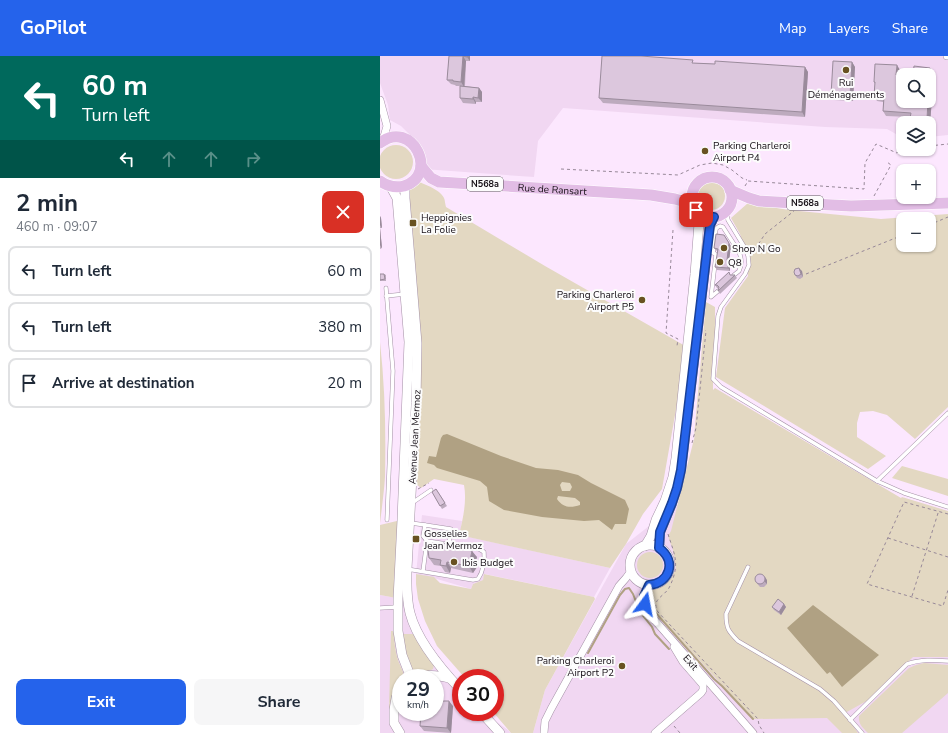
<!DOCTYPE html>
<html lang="en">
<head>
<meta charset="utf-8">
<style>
  body { margin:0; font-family:"Nunito Sans",sans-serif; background:#f6f6f7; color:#1f2937; height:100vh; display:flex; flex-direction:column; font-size:15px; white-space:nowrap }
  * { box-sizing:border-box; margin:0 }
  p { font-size:13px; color:#747a83 }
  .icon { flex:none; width:22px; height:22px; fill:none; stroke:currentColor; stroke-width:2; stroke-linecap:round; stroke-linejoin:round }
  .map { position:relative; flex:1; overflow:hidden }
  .drawer { display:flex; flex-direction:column; background:#fff; width:380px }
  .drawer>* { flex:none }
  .banner { background:#00695c; color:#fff; overflow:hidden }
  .buttons { position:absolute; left:516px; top:12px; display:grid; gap:8px }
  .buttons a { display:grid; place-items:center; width:40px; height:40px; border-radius:8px; background:#fff; box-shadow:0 1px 3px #0004; font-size:20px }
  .speed { position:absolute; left:12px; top:613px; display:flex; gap:8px; font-size:20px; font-weight:700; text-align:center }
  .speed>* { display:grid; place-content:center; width:52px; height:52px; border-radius:50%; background:#fff; box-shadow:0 1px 3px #0004; line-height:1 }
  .speed small { font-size:10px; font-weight:400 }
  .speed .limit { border:6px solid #d22; background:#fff; color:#111 }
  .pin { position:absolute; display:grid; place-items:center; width:34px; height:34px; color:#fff; margin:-17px; border-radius:8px; box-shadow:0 2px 6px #0006 }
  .me { position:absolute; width:44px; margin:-22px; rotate:13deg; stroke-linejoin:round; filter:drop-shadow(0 0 3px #0008) }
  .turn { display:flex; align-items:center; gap:14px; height:84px; padding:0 16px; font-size:18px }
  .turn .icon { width:52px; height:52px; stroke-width:2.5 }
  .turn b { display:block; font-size:28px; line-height:34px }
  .lanes { display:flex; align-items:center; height:38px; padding:0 16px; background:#0003; justify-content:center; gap:20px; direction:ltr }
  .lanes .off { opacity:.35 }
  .round { display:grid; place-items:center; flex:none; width:42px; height:42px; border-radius:8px; background:#f6f6f7 }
  .head { display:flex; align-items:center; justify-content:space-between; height:68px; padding:0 16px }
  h1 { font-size:24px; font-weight:700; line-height:30px }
  .cta { display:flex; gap:8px; margin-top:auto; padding:8px 16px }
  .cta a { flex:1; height:46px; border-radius:8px; background:#2563eb; color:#fff; font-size:16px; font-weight:700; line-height:46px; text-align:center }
  .cta a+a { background:#f6f6f7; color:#1f2937 }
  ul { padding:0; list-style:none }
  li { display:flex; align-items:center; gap:12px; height:50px; margin:0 8px 6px; padding:0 8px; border:2px solid #e0e1e3; border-radius:8px }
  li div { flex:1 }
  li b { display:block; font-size:15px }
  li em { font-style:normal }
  header { display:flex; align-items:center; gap:24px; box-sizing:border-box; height:56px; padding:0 20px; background:#2563eb; color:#fff }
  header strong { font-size:19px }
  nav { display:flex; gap:22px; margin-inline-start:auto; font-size:14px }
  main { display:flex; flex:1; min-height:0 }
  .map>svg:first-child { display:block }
</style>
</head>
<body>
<header>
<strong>GoPilot</strong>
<nav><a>Map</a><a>Layers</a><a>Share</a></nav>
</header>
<main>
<section class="drawer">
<div class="banner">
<div class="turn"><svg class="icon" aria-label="left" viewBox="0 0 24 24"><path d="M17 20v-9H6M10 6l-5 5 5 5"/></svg><div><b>60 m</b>Turn left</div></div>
<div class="lanes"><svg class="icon" aria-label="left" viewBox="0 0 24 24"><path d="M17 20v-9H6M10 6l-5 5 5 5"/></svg><svg class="icon off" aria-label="ahead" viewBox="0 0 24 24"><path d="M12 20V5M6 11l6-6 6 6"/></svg><svg class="icon off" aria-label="ahead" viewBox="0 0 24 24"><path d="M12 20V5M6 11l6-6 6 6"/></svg><svg class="icon off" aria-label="right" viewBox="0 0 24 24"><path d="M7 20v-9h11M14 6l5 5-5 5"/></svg></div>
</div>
<div class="head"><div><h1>2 min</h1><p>460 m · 09:07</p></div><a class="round" style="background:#d93025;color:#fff"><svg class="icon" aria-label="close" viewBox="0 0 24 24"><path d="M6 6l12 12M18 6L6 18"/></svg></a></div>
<ul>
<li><svg class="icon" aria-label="left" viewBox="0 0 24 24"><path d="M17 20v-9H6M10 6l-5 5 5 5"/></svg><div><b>Turn left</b></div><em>60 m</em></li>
<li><svg class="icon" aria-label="left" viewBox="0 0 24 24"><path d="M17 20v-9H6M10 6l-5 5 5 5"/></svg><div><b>Turn left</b></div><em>380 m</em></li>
<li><svg class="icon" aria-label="arrive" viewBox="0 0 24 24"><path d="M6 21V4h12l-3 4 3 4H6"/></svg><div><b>Arrive at destination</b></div><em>20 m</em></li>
</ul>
<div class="cta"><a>Exit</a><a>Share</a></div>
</section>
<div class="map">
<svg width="568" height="677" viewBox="0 0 568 677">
  <rect width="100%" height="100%" fill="#fce7fe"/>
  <!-- built -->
  <g fill="#f1d7f2" fill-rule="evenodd">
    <path d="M0 0H568V79L549 81V67H523V82L507 73 445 71 183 52 158 85 154 121 43 113 42 91 21 70 10 64 8 49 0 27ZM523 19H549V45H523Z"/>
    <polygon points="296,449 568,568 568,677 153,677 165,634 246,488"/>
    <polygon points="42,459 82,465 80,479 230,512 214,541 105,518 103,524 93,528 91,533 57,523 36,518"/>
    <path d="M0 539 11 541 18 543 27 540 37 575 81 634V656H102L128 674 131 677H0ZM21 622H55V656H21Z"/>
  </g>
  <!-- green -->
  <g fill="#e3d8c2" fill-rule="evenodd">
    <circle cx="16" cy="106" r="17"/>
    <path d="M33 124C42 127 60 133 64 142 65 144 65 148 66 151L165 210 307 291 282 433 263 458 246 488 230 512 79 479C83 463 87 445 84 429L54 423 41 432 32 425 36 347 25 142Z"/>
    <circle cx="331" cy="140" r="14"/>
    <path d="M368 147 409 154 501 163 568 158V351L535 383 507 359 493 355 480 356 477 367V381L506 400 488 413 336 321 345 252 368 220 367 202 360 178 351 162ZM523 163H549V189H523Z"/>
    <path d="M326 246 335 251V294L333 323V334L335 332 521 442 522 441 568 455V601H533L492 642 465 657 478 677H462L447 662 373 663 278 559C273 551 266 545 270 535L285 528 296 514 293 494 288 480 291 475 315 379 314 381Z"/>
    <path d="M0 286C5 331 6 376 5 421 4 436 2 451 0 467Z"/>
    <polygon points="522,410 568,423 568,440 512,422"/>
    <polygon points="21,464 18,543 11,541 0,539 0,469"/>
    <circle cx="270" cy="509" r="13"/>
    <polygon points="36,518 54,521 60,527 91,533 93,528 103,524 104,518 214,541 215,543 165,634 153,677 131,677 113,656 115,656 115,622 85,622 57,590 45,565 38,543 36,528"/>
    <path d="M11 575H14C14 585 15 594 18 604 20 610 24 615 24 622H21V627L15 635 10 653 9 652Z"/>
    <polygon points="21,578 34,578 54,609 53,613 49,615 36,616 33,614 27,606"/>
    <path d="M544 607 568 609V637L522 677H488C483 672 478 668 479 660L529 612 536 609Z"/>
  </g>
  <!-- water -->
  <g fill="#b0a183" fill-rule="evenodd">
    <path d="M67 378 121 400 156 412 178 414 198 419 211 427 245 444 249 453 246 468H235L232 474 219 464 204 465 162 461 124 454 109 445 107 431 100 425 57 412 54 409 47 407 49 400 56 401 61 382 63 379ZM182 426 190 427 192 431 190 435H182L180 429ZM178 440 195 442 200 446V449C191 452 183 452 177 443Z"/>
    <polygon points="433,549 499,599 462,631 450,616 447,618 407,572"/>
  </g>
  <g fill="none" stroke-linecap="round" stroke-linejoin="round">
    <!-- stream -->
    <g stroke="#b0a183" stroke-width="2">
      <polyline points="275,556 334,623 342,630 373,663"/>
      <polyline points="208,597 240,539 245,533 249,532 253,538 260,556 272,571 275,578 289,593"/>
    </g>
    <!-- service casing -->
    <g stroke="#a491a6" stroke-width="4.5">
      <g id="service">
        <polyline points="346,155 348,164 365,192 368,200 369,209 365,218 341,251 338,260 333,323 341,331 497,425 524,437 568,451"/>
        <polyline points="333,196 336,199 331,241 338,235"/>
        <path d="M333 197 336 173 338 171 340 170 343 171 359 196C362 203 362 209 359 215L354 219"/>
        <polyline points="6,232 13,315 7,464"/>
        <polyline points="6,240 25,238"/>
        <polyline points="497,425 568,357"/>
        <polyline points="32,447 51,434"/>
        <polyline points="31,467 45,469"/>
        <path d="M368 511 346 558C346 572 348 575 358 585L440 633 454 645 482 677"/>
        <path d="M27 513 93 524 98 523C103 516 105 505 104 496L99 493 47 485"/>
        <polyline points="43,515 47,485 43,480 45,469 71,473 69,488"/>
        <polyline points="0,552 17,551"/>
        <path d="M470 664 527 608C541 603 554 604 568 605"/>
      </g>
    </g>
    <!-- minor casing -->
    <g stroke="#a491a6" stroke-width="8">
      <g id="minor">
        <polyline points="567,0 568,0"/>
        <polyline points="0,44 7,70 3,84"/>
        <path d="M269 529C262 543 263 548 272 561L373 677"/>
        <polyline points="164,677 165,665 171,653 239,530 246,522 251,515"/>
        <polyline points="275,677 321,637 323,634 323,629 303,606 294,591"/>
      </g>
    </g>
    <!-- tertiary casing -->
    <g stroke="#a491a6" stroke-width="10">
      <g id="tertiary">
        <path d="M25 129V142L37 287 36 347 27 513C27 528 26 542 30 557 37 584 62 614 81 634"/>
        <polyline points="11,131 17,142 29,286 22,464 18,543 18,575 22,599 31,622"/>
        <circle cx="270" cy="509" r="20"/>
        <polyline points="265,490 271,480 276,464 285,445 293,421 296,402 315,218 319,167 316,154"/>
        <polyline points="279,492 280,476 292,447 297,432 301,414 330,169 334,161"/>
        <path d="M34 622C47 618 56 619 69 622"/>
        <polyline points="101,656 120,677"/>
        <polyline points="20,677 14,667 14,654 16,642 21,634"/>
      </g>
    </g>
    <!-- primary casing -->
    <g stroke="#fff" stroke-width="12">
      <g id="primary">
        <path d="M0 87C32 62 60 119 24 130 15 132 7 130 0 125"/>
        <path id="s1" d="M41 110 51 122 59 126 271 139 295 143 313 148"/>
        <circle cx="332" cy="141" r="20"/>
        <polyline points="350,134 369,142 379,145 471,150 568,147"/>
      </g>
    </g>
    <!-- path -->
    <g stroke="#978898" stroke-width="1" stroke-dasharray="3 3" stroke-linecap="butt">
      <polyline points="549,90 568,88"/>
      <polyline points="181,113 298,119 320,109 332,107 343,109 352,114 362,122 367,124"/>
      <polyline points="365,130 368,125 484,133 485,107 496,88 517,97 519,95 531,93"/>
      <polyline points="494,140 511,109 507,106"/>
      <polyline points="549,169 568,161"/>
      <polyline points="293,174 286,277 298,283 297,290 299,291"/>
      <polyline points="372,198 385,178 414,155"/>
      <polyline points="426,218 523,179"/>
      <polyline points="312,387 316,372 326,275 325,274"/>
      <polyline points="38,433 49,427"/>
      <polyline points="568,458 524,446 487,528 563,550 568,534"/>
      <path d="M288 478C295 500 300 508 290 530 286 540 270 543 278 556L378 663 379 669 384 677"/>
      <polyline points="508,482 568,501"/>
      <polyline points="532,540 559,454"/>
      <polyline points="294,670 300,677"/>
    </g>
    <!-- service -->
    <use href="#service" stroke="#fff" stroke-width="3.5"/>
    <!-- minor -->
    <use href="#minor" stroke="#fff" stroke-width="7"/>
    <!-- tertiary -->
    <use href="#tertiary" stroke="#fff" stroke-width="9"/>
    <!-- primary -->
    <use href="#primary" stroke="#e2bde5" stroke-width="11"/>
  </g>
  <!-- wall -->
  <g fill="#bdabbe">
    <polygon points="69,0 90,0 90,5 86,5 85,30 99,32 102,36 102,46 96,46 96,48 83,47 80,42 80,30 76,30 75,29 71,28 67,24"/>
    <polygon points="472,6 475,11 473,45 454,44 451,39"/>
    <polygon points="315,7 335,8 425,11 428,16 425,61 223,47 219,42"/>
    <polygon points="520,14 520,19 523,45 554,16 550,68 534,67 530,61 506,60 503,55 503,46 497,45 494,40 495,28 494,26"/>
    <polygon points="0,160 1,162 2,172 0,172 2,192 0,193"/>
    <polygon points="351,190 349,205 350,207 350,215 337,214 335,211 338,195 337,195 334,192"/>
    <polygon points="422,215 423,221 420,223 417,222 415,219"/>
    <polygon points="0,218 4,218 6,219 6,225 0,225"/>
    <polygon points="350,219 355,219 357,222 340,238 338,235 338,232 337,232 335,229"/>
    <polygon points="56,433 67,450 62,453 52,436"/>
    <polygon points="73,489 74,491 97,501 95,508 97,511 93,517 71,512 70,517 65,516 61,510 54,509 49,502"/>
    <polygon points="387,524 387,528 384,531 380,531 375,525"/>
    <polygon points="404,548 406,551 401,559 394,554 392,551"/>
    <polygon points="73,650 71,677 44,675 40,670"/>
  </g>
  <!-- shaded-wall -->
  <g fill="#9a8b9b">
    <polygon points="83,0 86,5 84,31 81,26"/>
    <polygon points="87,0 90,0 90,5 87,1"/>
    <polygon points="472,6 475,11 473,45 470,40"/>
    <polygon points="517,9 520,14 519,23 516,19"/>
    <polygon points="425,11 428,16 425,61 422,56"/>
    <polygon points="550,12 554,16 550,68 547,63 548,45 549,45 549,33"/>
    <polygon points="99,32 102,36 102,46 98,42"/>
    <polygon points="93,41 96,46 96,48 93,43"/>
    <polygon points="0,160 1,162 2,172 0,169"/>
    <polygon points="0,171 0,172 2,192 0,189"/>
    <polygon points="344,179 351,190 349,205 350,207 350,215 348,212"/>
    <polygon points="419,212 422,215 423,221 421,218"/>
    <polygon points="92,495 97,501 95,508 97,511 93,517 89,510"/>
    <polygon points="67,506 71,512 70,517 66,510"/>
    <polygon points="385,521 387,524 387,528 384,525"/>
    <polygon points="404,548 406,551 401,559 399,556"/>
    <polygon points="69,645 73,650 71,677 67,672"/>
  </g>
  <!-- building -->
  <g fill="#dcc7dd" stroke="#9a8b9b">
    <polygon points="69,0 87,0 87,1 83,0 81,26 73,25 73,24 67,24"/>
    <polygon points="222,0 261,0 313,4 312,7 335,8 335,5 425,11 422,56 219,42"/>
    <polygon points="453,5 472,6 470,40 451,39"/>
    <polygon points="495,8 517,9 516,19 523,19 523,45 548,45 547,63 530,62 531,57 503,55 504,41 494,40 495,26 494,26"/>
    <polygon points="534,10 550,12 549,33 549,19 533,19"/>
    <polygon points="80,30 99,32 98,42 93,41 93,43 80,42"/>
    <polygon points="336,178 344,179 349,187 347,204 348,204 348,212 335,211 338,193 334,192"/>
    <polygon points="419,212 421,218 418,220 415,219 414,216 415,213"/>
    <polygon points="349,216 350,219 355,219 338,235 339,231 337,229 335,229"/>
    <polygon points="0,218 4,218 5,223 0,224"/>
    <polygon points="56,433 65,447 60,450 52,436"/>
    <polygon points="52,487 62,489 63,487 73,489 73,491 92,495 90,504 93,504 89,510 67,506 66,510 60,509 61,504 49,502 48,494"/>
    <circle cx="380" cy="523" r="5"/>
    <polygon points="398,543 404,548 399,556 392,551"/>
    <polygon points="55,645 69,645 67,672 40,670 41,656 55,656"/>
  </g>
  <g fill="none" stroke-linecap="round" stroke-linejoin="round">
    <!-- route casing -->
    <g stroke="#184099" stroke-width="10">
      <path id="route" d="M265 548 264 540 269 529C290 527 297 505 279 492L280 476 292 447 297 432 301 414 330 169 334 161C327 161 322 159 316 154"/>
    </g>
    <!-- route -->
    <use href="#route" stroke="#2563eb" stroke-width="7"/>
  </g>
  <!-- markers -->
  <g fill="#685221" stroke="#fcfcfc" stroke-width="1.5">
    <circle cx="466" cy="14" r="4"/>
    <circle cx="325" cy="95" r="4"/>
    <rect x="29" y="163" width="8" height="8" rx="2"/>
    <circle cx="344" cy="192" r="4"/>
    <circle cx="340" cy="206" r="4"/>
    <circle cx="262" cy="244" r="4"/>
    <rect x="32" y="479" width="8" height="8" rx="2"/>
    <circle cx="74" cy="506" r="4"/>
    <circle cx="242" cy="610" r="4"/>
  </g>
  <g text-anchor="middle" stroke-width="4" stroke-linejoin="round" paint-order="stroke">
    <!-- shield labels -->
    <g fill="#fcfcfc" stroke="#5a555a" stroke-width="1">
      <rect x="87" y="121" width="36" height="14" rx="3"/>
      <rect x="407" y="140" width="36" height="14" rx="3"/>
    </g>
    <g font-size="9" font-weight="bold" fill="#150e15">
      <text x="105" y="131">N568a</text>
      <text x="425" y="150">N568a</text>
    </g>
    <!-- poi labels -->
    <g font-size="10" fill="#150e15" stroke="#fcfcfc" text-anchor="start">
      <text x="466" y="30" text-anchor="middle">Rui<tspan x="466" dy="12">Déménagements</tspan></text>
      <text x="333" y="93">Parking Charleroi<tspan x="333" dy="12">Airport P4</tspan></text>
      <text x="41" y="165">Heppignies<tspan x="41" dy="12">La Folie</tspan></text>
      <text x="352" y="196">Shop N Go</text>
      <text x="348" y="210">Q8</text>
      <text x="254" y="242" text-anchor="end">Parking Charleroi<tspan x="254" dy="12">Airport P5</tspan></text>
      <text x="44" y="481">Gosselies<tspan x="44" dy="12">Jean Mermoz</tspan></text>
      <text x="82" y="510">Ibis Budget</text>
      <text x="234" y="608" text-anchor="end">Parking Charleroi<tspan x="234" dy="12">Airport P2</tspan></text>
    </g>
    <!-- street labels -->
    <g font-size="10" fill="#150e15" stroke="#fcfcfc">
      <text dy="4" stroke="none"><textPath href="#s1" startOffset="138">Rue de Ransart</textPath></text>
      <text transform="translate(34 381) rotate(-87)" y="4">Avenue Jean Mermoz</text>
      <text transform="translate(311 606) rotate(49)" y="4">Exit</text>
    </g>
  </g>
</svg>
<div class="buttons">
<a><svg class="icon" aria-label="search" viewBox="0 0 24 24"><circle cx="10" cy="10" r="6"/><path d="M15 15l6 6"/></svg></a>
<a><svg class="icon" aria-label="layers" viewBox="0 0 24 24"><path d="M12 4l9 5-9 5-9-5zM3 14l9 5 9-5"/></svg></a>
<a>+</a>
<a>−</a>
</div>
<div class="speed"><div>29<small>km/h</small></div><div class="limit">30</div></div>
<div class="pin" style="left:316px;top:154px;background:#d93025"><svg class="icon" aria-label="arrive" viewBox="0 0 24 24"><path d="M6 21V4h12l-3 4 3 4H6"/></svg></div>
<svg class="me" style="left:265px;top:548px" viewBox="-20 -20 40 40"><path d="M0-17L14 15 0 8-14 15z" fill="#2563eb" stroke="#fff" stroke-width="4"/></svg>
</div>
</main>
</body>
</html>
